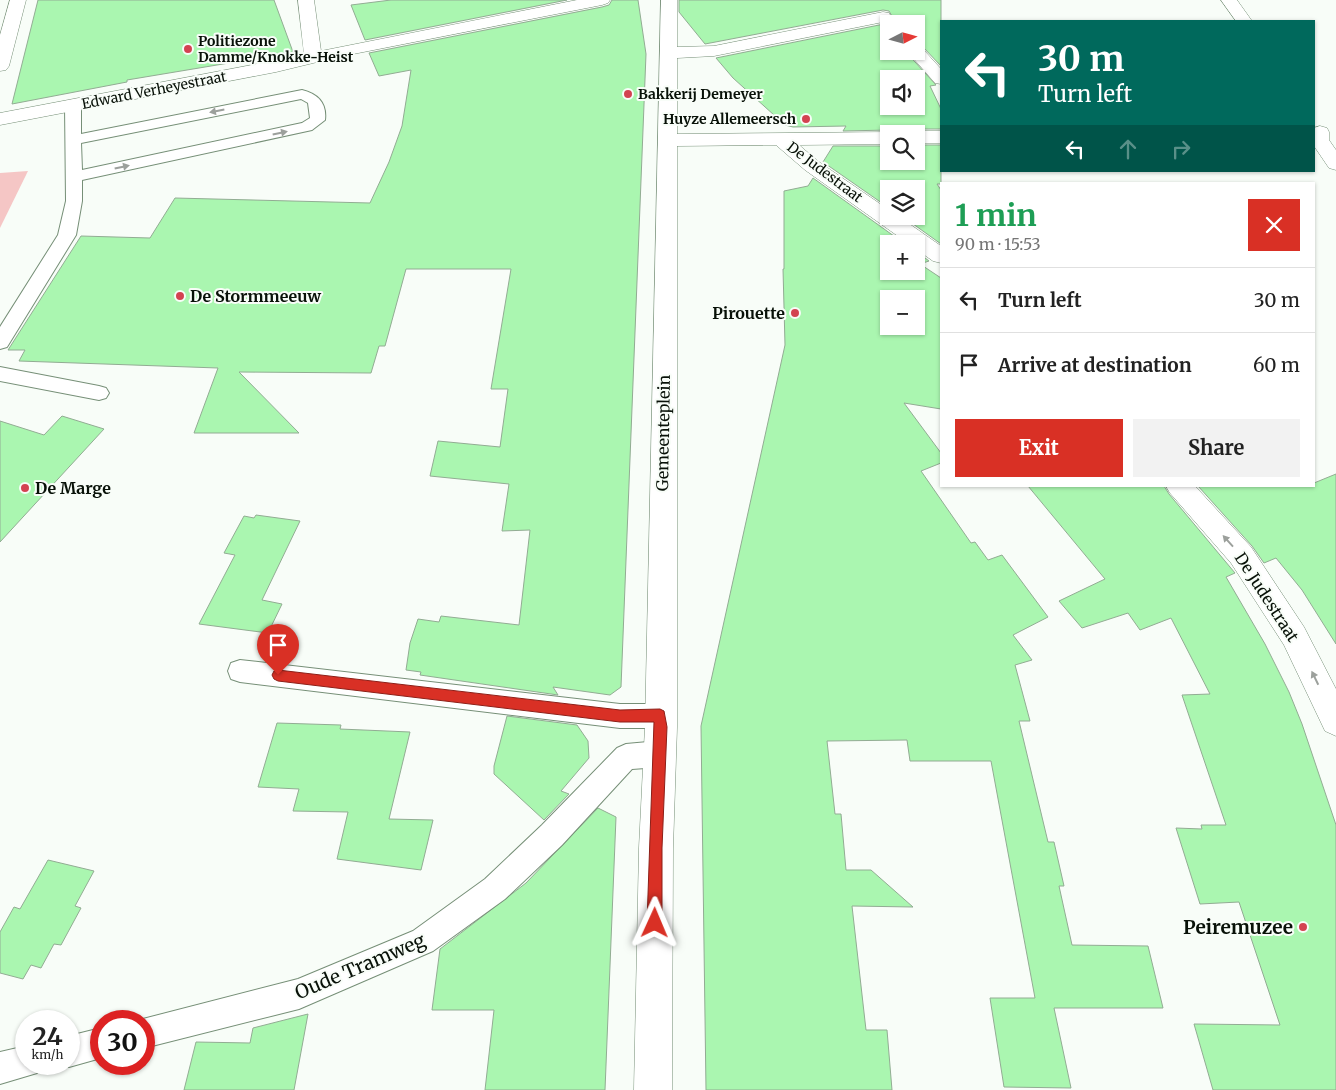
<!DOCTYPE html>
<html lang="en">
<head>
<meta charset="utf-8">
<style>
  body { margin:0; font-family:Merriweather,serif; background:#f2f2f2; color:#222; height:100vh; display:flex; flex-direction:column; font-size:19px; white-space:nowrap }
  * { box-sizing:border-box; margin:0 }
  p { font-size:16px; color:#767676 }
  .icon { flex:none; width:28px; height:28px; fill:none; stroke:currentColor; stroke-width:2; stroke-linecap:round; stroke-linejoin:round }
  .map { position:relative; flex:1; overflow:hidden }
  .sheet { position:absolute; left:940px; top:182px; width:375px; height:305px; display:flex; flex-direction:column; background:#fff; border-radius:0px; box-shadow:0 1px 4px #0004 }
  .sheet>* { flex:none }
  .banner { position:absolute; left:940px; top:20px; width:375px; height:152px; border-radius:0px; box-shadow:0 1px 4px #0004; background:#00695c; color:#fff; overflow:hidden }
  .needle { width:32px; rotate:84deg }
  .tools { position:absolute; left:880px; top:15px; display:grid; gap:10px }
  .tools a { display:grid; place-items:center; width:45px; height:45px; border-radius:0px; background:#fff; box-shadow:0 1px 4px #0004; font-size:25px }
  .speed { position:absolute; left:15px; top:1010px; display:flex; gap:10px; font-size:25px; font-weight:700; text-align:center }
  .speed>* { display:grid; place-content:center; width:65px; height:65px; border-radius:50%; background:#fff; box-shadow:0 1px 4px #0004; line-height:1 }
  .speed small { font-size:12px; font-weight:400 }
  .speed .limit { border:8px solid #d22; background:#fff; color:#111 }
  .pin { position:absolute; display:grid; place-items:center; width:42px; height:42px; color:#fff; margin:-51px -21px; border-radius:50% 50% 50% 0; rotate:-45deg; box-shadow:0 0 5px #0007 }
  .pin .icon { rotate:45deg }
  .me { position:absolute; width:55px; margin:-28px; rotate:1deg; stroke-linejoin:round; filter:drop-shadow(0 0 4px #0008) }
  .turn { display:flex; align-items:center; gap:18px; height:105px; padding:0 15px; font-size:22px }
  .turn .icon { width:65px; height:65px; stroke-width:2.5 }
  .turn b { display:block; font-size:35px; line-height:42px }
  .lanes { display:flex; align-items:center; height:48px; padding:0 15px; background:#0003; justify-content:center; gap:25px; direction:ltr }
  .lanes .off { opacity:.35 }
  .round { display:grid; place-items:center; flex:none; width:52px; height:52px; border-radius:0px; background:#f2f2f2 }
  .head { display:flex; align-items:center; justify-content:space-between; height:85px; padding:0 15px }
  h1 { font-size:30px; font-weight:700; line-height:38px; color:#1e9e55 }
  .primary-button { display:flex; gap:10px; margin-top:auto; padding:10px 15px }
  .primary-button a { flex:1; height:58px; border-radius:0px; background:#d93025; color:#fff; font-size:20px; font-weight:700; line-height:58px; text-align:center }
  .primary-button a+a { background:#f2f2f2; color:#222 }
  ul { padding:0; list-style:none }
  li { display:flex; align-items:center; gap:15px; height:65px; padding:0 15px; border-top:1px solid #e0e0e0 }
  li div { flex:1 }
  li b { display:block; font-size:19px }
  li em { font-style:normal }
  .map>svg:first-child { display:block }
</style>
</head>
<body>
<div class="map">
<svg width="1336" height="1090" viewBox="0 0 1336 1090">
  <rect width="100%" height="100%" fill="#f8fdf8"/>
  <!-- green -->
  <polygon fill="#f5c6c5" points="28,171 0,228 0,173"/>
  <!-- building -->
  <g fill="#aaf6b0" stroke="#92ac93" fill-rule="evenodd">
    <polygon points="38,0 274,0 293,52 234,60 235,62 127,80 127,82 12,104"/>
    <polygon points="391,0 567,0 365,40 351,5"/>
    <polygon points="612,0 638,0 646,54 621,687 610,695 553,687 558,695 420,675 421,672 406,670 410,643 418,619 439,622 441,616 519,625 530,530 502,531 509,484 430,476 438,441 500,447 508,389 491,389 511,269 406,269 385,346 379,346 371,373 239,372 299,433 194,433 218,368 19,361 25,350 8,350 81,236 150,238 175,198 370,203 389,162 402,126 411,70 379,76 369,53 602,7 609,5"/>
    <path d="M679 0H941V66L922 46 916 44V24H889V51H905L936 85 930 86 941 109V129H916L907 134H897L889 130 843 131 846 126 793 127 785 125 733 78 716 58 889 23 893 18 889 11 883 10 705 44 679 12ZM889 79H916V106H889Z"/>
    <polygon points="916,145 941,145 941,184 937,184 941,190 941,244 902,216 916,216 916,189 889,189 889,208 823,162 833,146 889,146 889,161 916,161"/>
    <path d="M813 178 905 244H889V271H916V251L929 261 920 264 941 278V409L904 403 941 453V463L921 471 971 543 975 542 988 560 1002 555 1048 617 1013 635 1032 660 1015 665 1030 721H1019L1048 842H1054L1064 886H1059L1072 945 1148 946 1163 1008H1054L1071 1088 1004 1087 990 998H1035L991 761H910L907 740 827 741 835 814H841L846 870H871L913 907 852 906 866 1030H887L892 1090H706L701 726 785 345 783 269H784V191L808 186ZM889 299H916V326H889Z"/>
    <polygon points="62,416 104,429 0,542 0,421 44,435"/>
    <polygon points="1336,474 1336,644 1302,590 1276,558 1264,563 1252,546 1198,486 1314,486 1314,483"/>
    <polygon points="1028,486 1164,486 1169,494 1235,573 1226,577 1265,644 1289,692 1302,724 1336,825 1336,1090 1213,1090 1194,1024 1280,1025 1239,902 1200,904 1176,828 1202,829 1201,825 1226,825 1182,695 1210,694 1171,618 1140,630 1128,613 1082,628 1059,601 1105,579"/>
    <polygon points="256,515 300,521 262,600 282,604 268,633 199,624 235,555 224,553 244,516 254,518"/>
    <polygon points="507,716 577,725 588,741 589,758 561,791 569,794 544,820 494,774 494,766"/>
    <polygon points="277,723 341,725 340,729 410,732 389,819 433,820 421,870 337,859 348,812 293,811 299,789 258,787"/>
    <polygon points="598,808 616,817 605,1090 485,1090 494,1010 432,1010 440,949 526,883"/>
    <polygon points="48,860 94,871 75,906 81,908 61,945 54,944 41,968 31,965 23,979 0,973 0,932 14,907 20,909"/>
    <polygon points="308,1014 294,1090 184,1090 196,1042 250,1043 253,1028"/>
  </g>
  <g fill="none" stroke-linecap="round" stroke-linejoin="round">
    <!-- lane casing -->
    <g stroke="#768f77" stroke-width="2">
      <g id="lane">
        <path d="M302 90C318 94 327 103 325 120L312 130 82 180V201L76 235 7 347 0 349V327L58 235 66 201 65 105 68 102H78L81 105V134ZM301 99 308 103 310 118 302 123 82 170 81 143Z"/>
        <polygon points="0,367 99,386 106,388 109,393 106,398 99,400 0,381"/>
        <polygon points="240,660 620,704 660,704 669,707 673,716 669,725 660,728 620,728 240,682 231,679 228,671 231,663"/>
        <polygon points="659,741 668,745 672,754 668,763 659,767 632,769 562,845 505,899 433,951 299,1009 144,1048 144,1021 135,1021 298,979 413,931 485,879 542,825 617,748 626,744"/>
        <polygon points="101,1028 101,1058 69,1067 62,1064 69,1064 69,1036"/>
        <polygon points="26,1046 26,1064 41,1064 37,1073 0,1084 0,1052"/>
      </g>
    </g>
    <!-- street casing -->
    <g stroke="#768f77" stroke-width="1">
      <g id="street">
        <polygon points="10,0 26,0 9,66 6,70 0,71 0,35"/>
        <polygon points="298,0 314,0 321,51 577,0 610,0 608,3 602,5 338,57 276,72 0,125 0,113 304,55"/>
        <polygon points="661,0 677,0 677,47 714,46 883,12 889,13 891,17 889,21 883,22 714,56 677,58 677,134 889,132 895,134 889,134 889,144 799,145 819,162 889,210 889,216 898,216 941,246 941,263 933,261 916,249 916,244 909,244 805,170 776,145 677,146 677,727 673,848 672,1090 634,1090 639,848 645,727"/>
        <polygon points="1221,0 1237,0 1252,21 1236,21"/>
        <polygon points="916,46 921,47 941,69 941,84 935,83 907,51 916,51"/>
        <polygon points="1320,126 1327,128 1329,132 1329,140 1336,150 1336,170 1329,168 1314,146 1314,128"/>
        <polygon points="916,131 941,131 941,143 916,143 916,134 909,134"/>
        <polygon points="1166,486 1195,486 1251,547 1304,627 1336,689 1336,736 1325,731 1284,645 1231,563 1170,493"/>
      </g>
    </g>
    <!-- lane -->
    <use href="#lane" fill="#fff" fill-rule="evenodd"/>
    <!-- street -->
    <use href="#street" fill="#fff" fill-rule="evenodd"/>
  </g>
  <!-- one-way arrows -->
  <defs><path id="oneway-solid" d="M-6-.8H1V-3.2L6.5 0L1 3.2V.8H-6Z" transform="scale(1.25)"/></defs>
  <g fill="#9ca09c">
    <use href="#oneway-solid" transform="translate(217 111) rotate(169)"/>
    <use href="#oneway-solid" transform="translate(280 133) rotate(-12)"/>
    <use href="#oneway-solid" transform="translate(122 167) rotate(-12)"/>
    <use href="#oneway-solid" transform="translate(1228 541) rotate(-132)"/>
    <use href="#oneway-solid" transform="translate(1315 678) rotate(-116)"/>
  </g>
  <!-- route -->
  <polygon fill="#d93025" stroke="#8d1f18" points="278,670 620,710 660,709 664,711 667,727 662,848 662,923 660,928 655,930 649,928 647,923 654,722 620,722 278,681 274,679 272,675 274,671"/>
  <!-- markers -->
  <g fill="#d34351" stroke="#f8fdf8" stroke-width="2">
    <circle cx="188" cy="49" r="5"/>
    <circle cx="628" cy="94" r="5"/>
    <circle cx="806" cy="119" r="5"/>
    <circle cx="180" cy="296" r="5"/>
    <circle cx="795" cy="313" r="5"/>
    <circle cx="25" cy="488" r="5"/>
    <circle cx="1303" cy="927" r="5"/>
  </g>
  <g text-anchor="middle" stroke-width="4" stroke-linejoin="round" paint-order="stroke">
    <!-- far-poi labels -->
    <g font-size="14" font-weight="bold" fill="#081108" stroke="#f8fdf8" text-anchor="start">
      <text x="198" y="46">Politiezone<tspan x="198" dy="16">Damme/Knokke-Heist</tspan></text>
      <text x="638" y="99">Bakkerij Demeyer</text>
      <text x="796" y="124" text-anchor="end">Huyze Allemeersch</text>
    </g>
    <!-- far-street labels -->
    <g font-size="14" fill="#081108" stroke="#f8fdf8">
      <text transform="translate(154 90) rotate(-11)" y="5">Edward Verheyestraat</text>
      <text transform="translate(825 172) rotate(37)" y="5">De Judestraat</text>
    </g>
    <!-- poi labels -->
    <g font-size="16" font-weight="bold" fill="#081108" stroke="#f8fdf8" text-anchor="start">
      <text x="190" y="302">De Stormmeeuw</text>
      <text x="785" y="319" text-anchor="end">Pirouette</text>
      <text x="35" y="494">De Marge</text>
    </g>
    <!-- street labels -->
    <g font-size="16" fill="#081108" stroke="#f8fdf8">
      <text transform="translate(663 433) rotate(-89)" y="6">Gemeenteplein</text>
      <text transform="translate(1267 597) rotate(57)" y="6">De Judestraat</text>
    </g>
    <!-- near-poi labels -->
    <g font-size="19" font-weight="bold" fill="#081108" stroke="#f8fdf8" text-anchor="end">
      <text x="1293" y="934">Peiremuzee</text>
    </g>
    <!-- near-street labels -->
    <g font-size="19" fill="#081108" stroke="#f8fdf8">
      <text transform="translate(360 966) rotate(-23)" y="7">Oude Tramweg</text>
    </g>
  </g>
</svg>
<div class="tools">
<a><svg class="needle" viewBox="-14 -14 28 28"><path d="M0-13l5 13h-10z" fill="#e53935"/><path d="M0 13l5-13h-10z" fill="#767676"/></svg></a>
<a><svg class="icon" aria-label="sound" viewBox="0 0 24 24"><path d="M4 9h4l5-4v14l-5-4H4zM17 9q2 3 0 6"/></svg></a>
<a><svg class="icon" aria-label="search" viewBox="0 0 24 24"><circle cx="10" cy="10" r="6"/><path d="M15 15l6 6"/></svg></a>
<a><svg class="icon" aria-label="layers" viewBox="0 0 24 24"><path d="M12 4l9 5-9 5-9-5zM3 14l9 5 9-5"/></svg></a>
<a>+</a>
<a>−</a>
</div>
<div class="speed"><div>24<small>km/h</small></div><div class="limit">30</div></div>
<div class="pin" style="left:278px;top:675px;background:#d93025"><svg class="icon" aria-label="arrive" viewBox="0 0 24 24"><path d="M6 21V4h12l-3 4 3 4H6"/></svg></div>
<svg class="me" style="left:655px;top:923px" viewBox="-20 -20 40 40"><path d="M0-17L14 15 0 8-14 15z" fill="#d93025" stroke="#fff" stroke-width="4"/></svg>
<div class="banner">
<div class="turn"><svg class="icon" aria-label="left" viewBox="0 0 24 24"><path d="M17 20v-9H6M10 6l-5 5 5 5"/></svg><div><b>30 m</b>Turn left</div></div>
<div class="lanes"><svg class="icon" aria-label="left" viewBox="0 0 24 24"><path d="M17 20v-9H6M10 6l-5 5 5 5"/></svg><svg class="icon off" aria-label="ahead" viewBox="0 0 24 24"><path d="M12 20V5M6 11l6-6 6 6"/></svg><svg class="icon off" aria-label="right" viewBox="0 0 24 24"><path d="M7 20v-9h11M14 6l5 5-5 5"/></svg></div>
</div>
<section class="sheet">
<div class="head"><div><h1>1 min</h1><p>90 m · 15:53</p></div><a class="round" style="background:#d93025;color:#fff"><svg class="icon" aria-label="close" viewBox="0 0 24 24"><path d="M6 6l12 12M18 6L6 18"/></svg></a></div>
<ul>
<li><svg class="icon" aria-label="left" viewBox="0 0 24 24"><path d="M17 20v-9H6M10 6l-5 5 5 5"/></svg><div><b>Turn left</b></div><em>30 m</em></li>
<li><svg class="icon" aria-label="arrive" viewBox="0 0 24 24"><path d="M6 21V4h12l-3 4 3 4H6"/></svg><div><b>Arrive at destination</b></div><em>60 m</em></li>
</ul>
<div class="primary-button"><a>Exit</a><a>Share</a></div>
</section>
</div>
</body>
</html>
